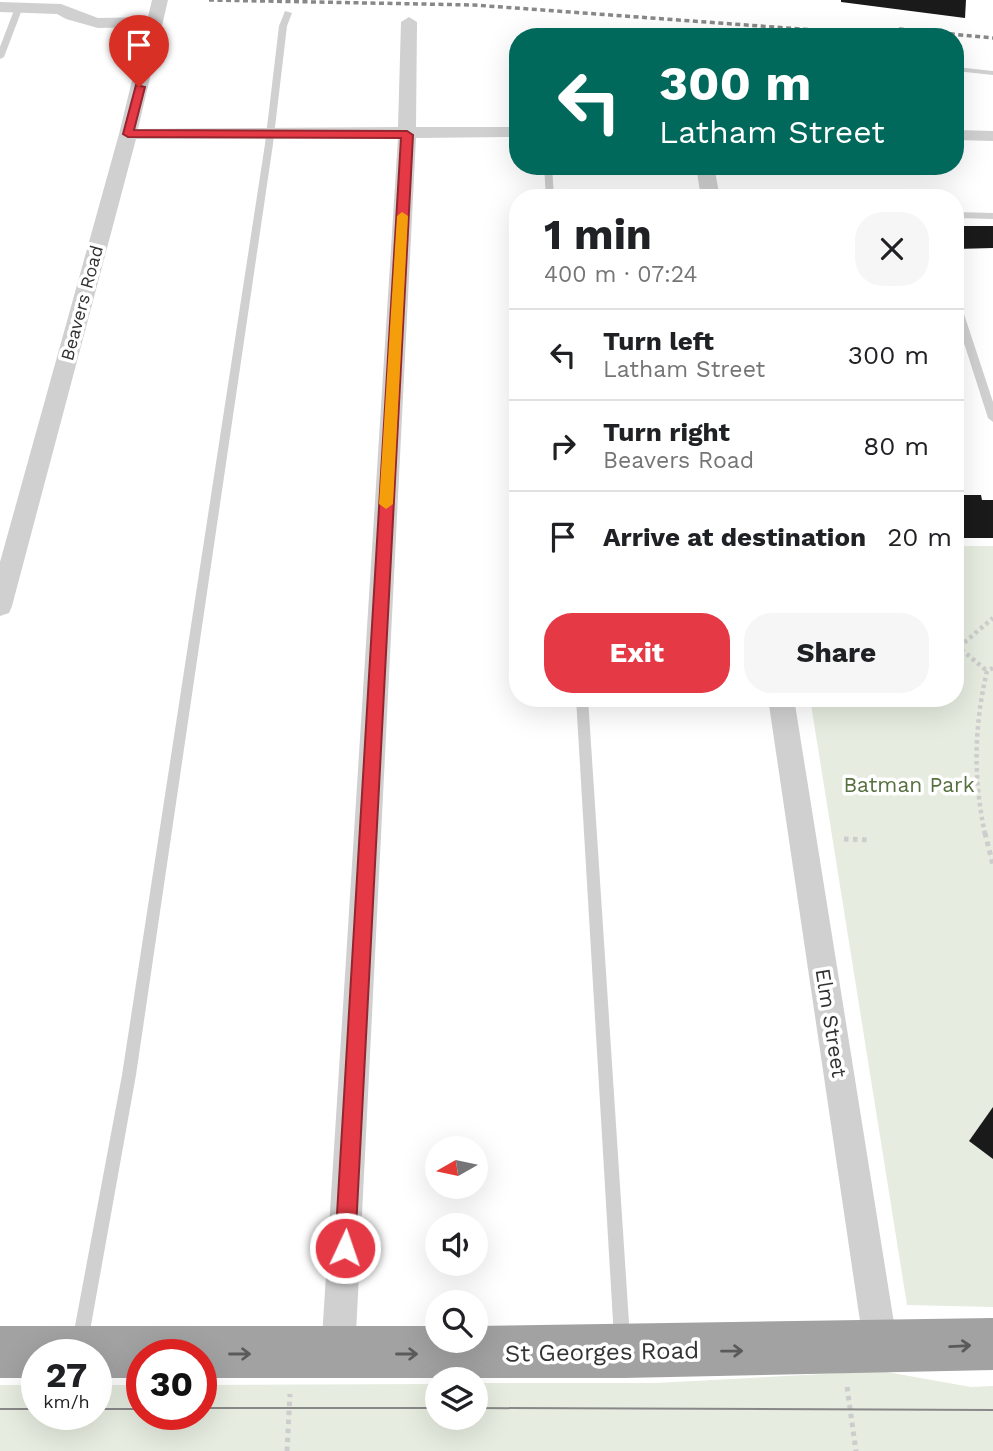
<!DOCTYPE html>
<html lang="en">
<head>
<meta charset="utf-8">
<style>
  body { margin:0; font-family:"Work Sans",sans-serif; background:#f6f6f6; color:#202124; height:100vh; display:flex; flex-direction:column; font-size:26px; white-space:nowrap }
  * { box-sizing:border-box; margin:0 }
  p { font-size:23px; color:#757577 }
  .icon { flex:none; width:38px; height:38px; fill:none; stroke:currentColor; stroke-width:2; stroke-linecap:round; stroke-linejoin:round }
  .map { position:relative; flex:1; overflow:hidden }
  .side { position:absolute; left:509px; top:189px; width:455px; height:518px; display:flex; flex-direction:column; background:#fff; border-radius:28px; box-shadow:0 7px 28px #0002 }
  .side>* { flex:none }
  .top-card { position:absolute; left:509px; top:28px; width:455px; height:147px; border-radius:28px; box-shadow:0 7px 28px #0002; background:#00695c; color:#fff; overflow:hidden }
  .needle { width:46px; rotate:261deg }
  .buttons { position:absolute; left:425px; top:1136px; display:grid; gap:14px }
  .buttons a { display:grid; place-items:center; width:63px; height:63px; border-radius:50%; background:#fff; box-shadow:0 7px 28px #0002; font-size:35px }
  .speed { position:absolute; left:21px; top:1339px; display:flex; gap:14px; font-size:35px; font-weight:700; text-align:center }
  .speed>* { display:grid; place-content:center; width:91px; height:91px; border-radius:50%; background:#fff; box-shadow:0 7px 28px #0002; line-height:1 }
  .speed small { font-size:18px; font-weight:400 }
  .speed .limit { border:10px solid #d22; background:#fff; color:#111 }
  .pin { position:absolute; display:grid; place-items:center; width:60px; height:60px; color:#fff; margin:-72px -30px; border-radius:50% 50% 50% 0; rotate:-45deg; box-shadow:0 0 7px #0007 }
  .pin .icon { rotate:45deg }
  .me { position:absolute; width:77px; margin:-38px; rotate:3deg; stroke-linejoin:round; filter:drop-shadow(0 0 5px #0008) }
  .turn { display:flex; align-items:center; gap:24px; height:147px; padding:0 35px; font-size:32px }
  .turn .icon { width:91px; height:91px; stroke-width:2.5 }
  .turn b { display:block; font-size:49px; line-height:60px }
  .round { display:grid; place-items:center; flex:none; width:74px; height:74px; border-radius:28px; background:#f6f6f6 }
  .overview { display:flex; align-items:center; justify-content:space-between; height:119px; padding:0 35px }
  h1 { font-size:42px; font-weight:700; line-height:52px }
  .action { display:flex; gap:14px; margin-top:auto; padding:14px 35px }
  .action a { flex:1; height:80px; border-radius:28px; background:#e63946; color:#fff; font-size:28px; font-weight:700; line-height:80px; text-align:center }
  .action a+a { background:#f6f6f6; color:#202124 }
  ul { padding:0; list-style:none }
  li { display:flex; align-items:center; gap:21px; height:91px; padding:0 35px; border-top:2px solid #e0e0e0 }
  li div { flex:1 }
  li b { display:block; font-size:26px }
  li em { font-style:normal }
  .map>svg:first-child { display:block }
</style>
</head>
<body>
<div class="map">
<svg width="993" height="1451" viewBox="0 0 993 1451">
  <rect width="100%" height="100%" fill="#fff"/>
  <!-- green -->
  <g fill="#e6ecdf">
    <polygon points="956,546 993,546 993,1307 907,1305 810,698 956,698"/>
    <polygon points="881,1371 971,1387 993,1386 993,1451 0,1451 0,1385 37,1385 37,1414 96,1414 96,1385 142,1385 142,1414 201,1414 201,1385 437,1384 438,1418 476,1418 476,1383 656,1383"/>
  </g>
  <!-- building -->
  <g fill="#1a1a1a">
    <polygon points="841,0 966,0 965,18 841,2"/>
    <polygon points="956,226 993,226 993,248 956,249"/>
    <polygon points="956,495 981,495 982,500 993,500 993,538 956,538"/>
    <polygon points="993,1107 993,1159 969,1141"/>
  </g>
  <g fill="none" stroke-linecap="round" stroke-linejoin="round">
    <!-- path-far1 -->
    <g stroke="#cdcdcd" stroke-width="4.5" stroke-dasharray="3.5 3.5" stroke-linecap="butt">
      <polyline points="956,645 987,671"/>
      <polyline points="959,647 993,618"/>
      <path d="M985 834C973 778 974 727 987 671L993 668"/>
    </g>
    <!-- path -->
    <g stroke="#cdcdcd" stroke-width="5" stroke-dasharray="4.5 4.5" stroke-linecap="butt">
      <polyline points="985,833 993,865"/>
      <polyline points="844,839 871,840"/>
      <polyline points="847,1387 856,1451"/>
      <polyline points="287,1451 290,1394"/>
    </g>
    <!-- service -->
    <g fill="#d0d0d0" fill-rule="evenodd">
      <polygon points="16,5 23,7 4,57 0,59 0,47"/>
      <polygon points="285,11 292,13 287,26 273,144 136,1075 88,1342 86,1348 80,1350 74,1348 72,1342 122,1075 265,144 279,26"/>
      <polygon points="956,67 993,71 993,75 956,71"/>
      <polygon points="544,166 552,166 554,198 546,198"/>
      <polygon points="956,212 993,213 993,219 956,218"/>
      <polygon points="956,302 961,305 993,402 993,422 988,418 956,318"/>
      <polygon points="576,698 588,698 630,1338 628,1344 622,1346 616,1344 614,1338"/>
    </g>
    <!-- minor -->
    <g fill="#d0d0d0" fill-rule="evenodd">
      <polygon points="152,0 168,0 138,129 398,127 401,22 409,17 417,22 416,127 518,127 518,137 416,138 355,1354 350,1366 338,1371 326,1366 321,1354 398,138 136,139 12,606 9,613 0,616 0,562 119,134 145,27 98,28 66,19 57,14 0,12 0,2 61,4 98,18 148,17"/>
      <polygon points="690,30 696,31 698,37 682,37 684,31"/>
      <polygon points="956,130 993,131 993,141 956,140"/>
      <polygon points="696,166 714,166 720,198 701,198"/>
      <polygon points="768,698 794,698 898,1348 893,1360 881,1365 869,1360 864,1348"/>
    </g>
    <!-- trunk -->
    <polygon fill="#a2a2a2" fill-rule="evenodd" points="993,1318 993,1370 623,1378 201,1378 201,1354 142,1354 142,1378 96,1378 96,1354 37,1354 37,1378 0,1378 0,1326 438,1326 438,1340 476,1340 476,1326"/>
    <!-- tram -->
    <g stroke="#888" stroke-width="2">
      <polyline points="201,1408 438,1408"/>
      <polyline points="476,1408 993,1410"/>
      <polyline points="0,1409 37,1409"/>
      <polyline points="96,1409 142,1409"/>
    </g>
    <!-- rail -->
    <g stroke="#888" stroke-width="3.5" stroke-dasharray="5 3.5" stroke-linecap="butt">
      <polyline points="209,0 474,5 910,37"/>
      <polyline points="899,29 993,38"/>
    </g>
  </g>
  <!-- one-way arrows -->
  <defs><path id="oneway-shaft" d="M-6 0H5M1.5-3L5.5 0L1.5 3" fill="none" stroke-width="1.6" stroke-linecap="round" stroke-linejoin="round" transform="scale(1.75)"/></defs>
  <g stroke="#5a5a5a">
    <use href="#oneway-shaft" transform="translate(960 1346) rotate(-3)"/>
    <use href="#oneway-shaft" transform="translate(732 1351) rotate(-1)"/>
    <use href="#oneway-shaft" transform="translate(240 1354)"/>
    <use href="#oneway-shaft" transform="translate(407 1354)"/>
  </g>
  <!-- route -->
  <polygon fill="#e63946" stroke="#96252e" stroke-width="2" points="136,85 145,87 134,130 407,131 413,135 355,1248 352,1255 345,1258 338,1255 335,1248 401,138 128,137 123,134"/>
  <!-- slow -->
  <polygon fill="#f59e0b" points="402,212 408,216 393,504 386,509 379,504 397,216"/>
  <g text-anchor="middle" stroke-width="7" stroke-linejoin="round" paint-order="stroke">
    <!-- far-street labels -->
    <g font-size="18" fill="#333" stroke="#fff">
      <text transform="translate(82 303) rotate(-75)" y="6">Beavers Road</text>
    </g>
    <!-- park labels -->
    <g font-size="21" fill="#56703f" stroke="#fff">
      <text x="909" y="792">Batman Park</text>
    </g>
    <!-- street labels -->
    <g font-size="21" fill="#333" stroke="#fff">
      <text transform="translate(831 1023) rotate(81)" y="7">Elm Street</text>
    </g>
    <!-- near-street labels -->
    <g font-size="24" fill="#333" stroke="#fff">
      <text transform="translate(602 1352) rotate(-1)" y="8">St Georges Road</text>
    </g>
  </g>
</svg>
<div class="buttons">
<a><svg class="needle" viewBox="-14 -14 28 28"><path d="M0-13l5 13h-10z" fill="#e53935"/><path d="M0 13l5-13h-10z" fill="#757577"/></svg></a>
<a><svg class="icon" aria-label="sound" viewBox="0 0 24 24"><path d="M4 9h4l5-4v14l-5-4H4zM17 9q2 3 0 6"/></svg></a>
<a><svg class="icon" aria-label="search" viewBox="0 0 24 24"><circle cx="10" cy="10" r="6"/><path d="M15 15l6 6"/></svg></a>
<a><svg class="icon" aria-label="layers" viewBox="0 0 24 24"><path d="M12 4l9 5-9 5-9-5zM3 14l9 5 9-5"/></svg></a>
</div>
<div class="speed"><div>27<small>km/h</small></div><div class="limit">30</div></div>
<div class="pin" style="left:139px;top:87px;background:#d93025"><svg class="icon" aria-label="arrive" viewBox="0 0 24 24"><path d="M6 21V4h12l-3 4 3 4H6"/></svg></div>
<svg class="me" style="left:345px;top:1248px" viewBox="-20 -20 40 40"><circle r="17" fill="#e63946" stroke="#fff" stroke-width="3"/><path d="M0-11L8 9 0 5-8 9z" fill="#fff"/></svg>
<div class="top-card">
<div class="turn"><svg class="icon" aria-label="left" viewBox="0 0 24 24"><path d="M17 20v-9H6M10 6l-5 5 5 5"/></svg><div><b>300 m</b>Latham Street</div></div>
</div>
<section class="side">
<div class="overview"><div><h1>1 min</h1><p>400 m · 07:24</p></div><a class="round"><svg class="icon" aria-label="close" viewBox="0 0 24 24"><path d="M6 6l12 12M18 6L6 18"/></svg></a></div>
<ul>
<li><svg class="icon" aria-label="left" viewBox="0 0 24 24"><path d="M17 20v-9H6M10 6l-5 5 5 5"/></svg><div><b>Turn left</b><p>Latham Street</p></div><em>300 m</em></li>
<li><svg class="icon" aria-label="right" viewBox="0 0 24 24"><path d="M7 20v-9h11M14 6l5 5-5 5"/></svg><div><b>Turn right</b><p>Beavers Road</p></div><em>80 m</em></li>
<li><svg class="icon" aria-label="arrive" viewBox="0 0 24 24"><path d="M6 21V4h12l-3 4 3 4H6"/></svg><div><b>Arrive at destination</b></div><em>20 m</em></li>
</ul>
<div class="action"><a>Exit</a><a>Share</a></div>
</section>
</div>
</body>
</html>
